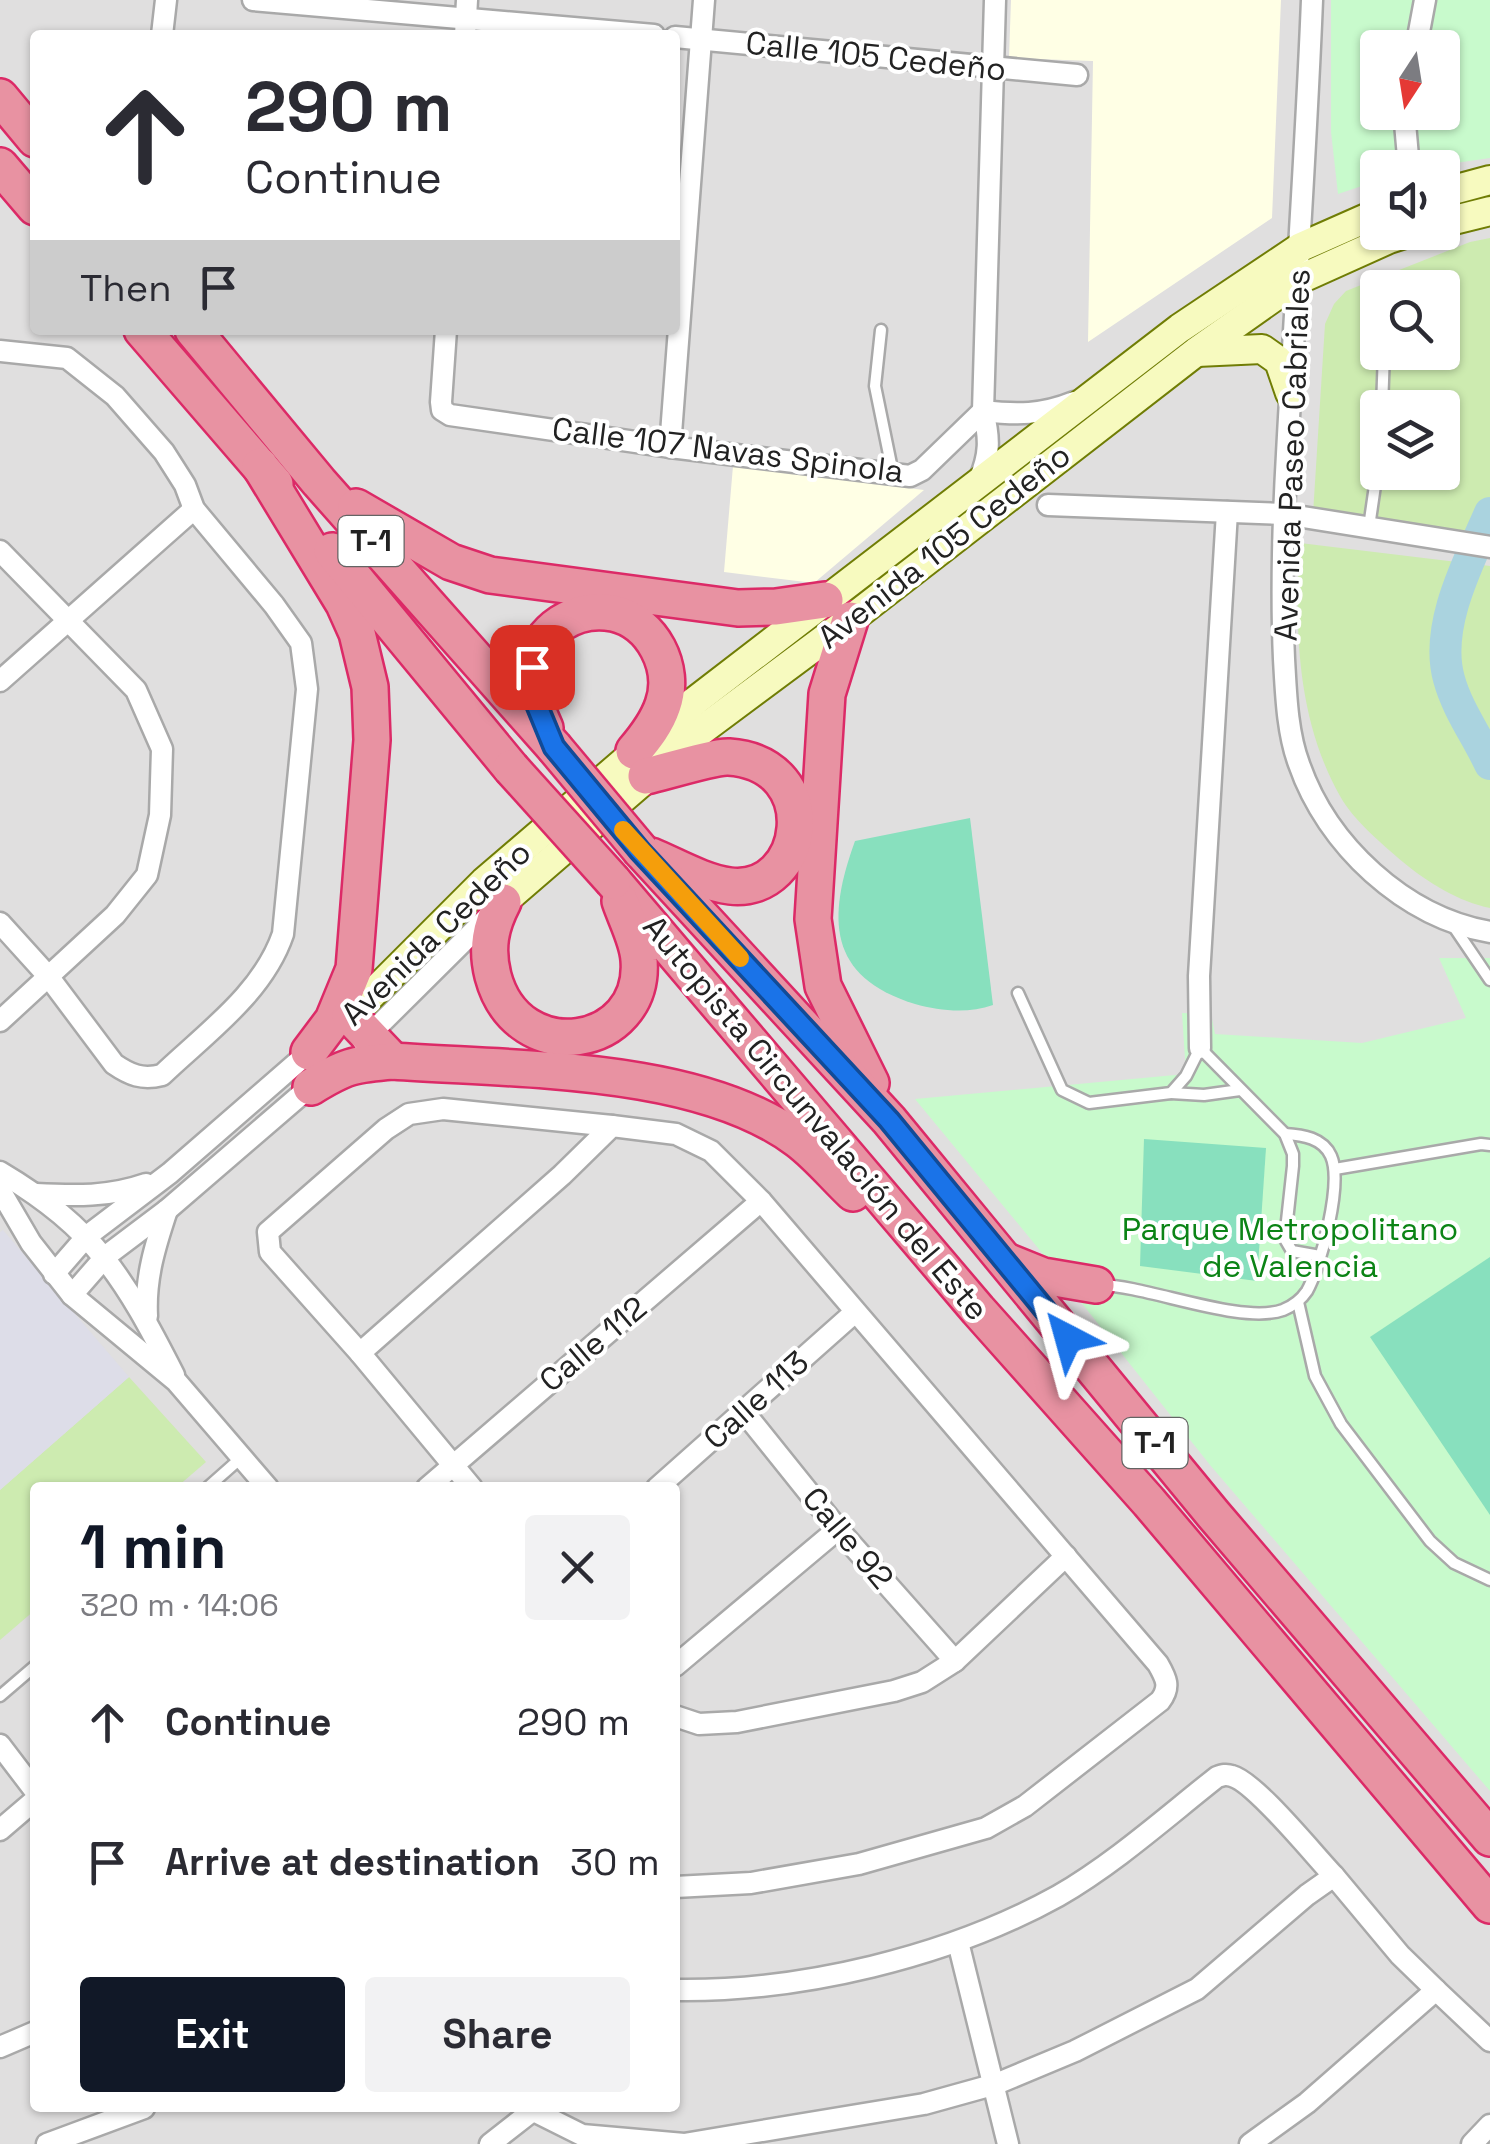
<!DOCTYPE html>
<html lang="en">
<head>
<meta charset="utf-8">
<style>
  body { margin:0; font-family:"Space Grotesk",sans-serif; background:#f2f2f3; color:#2b2b33; height:100vh; display:flex; flex-direction:column; font-size:38px; white-space:nowrap }
  * { box-sizing:border-box; margin:0 }
  p { font-size:32px; color:#7c7c81 }
  .icon { flex:none; width:55px; height:55px; fill:none; stroke:currentColor; stroke-width:2; stroke-linecap:round; stroke-linejoin:round }
  .map { position:relative; flex:1; overflow:hidden }
  .panel { position:absolute; left:30px; top:1482px; width:650px; height:630px; display:flex; flex-direction:column; background:#fff; border-radius:10px; box-shadow:0 2px 8px #0004 }
  .panel>* { flex:none }
  .top-card { position:absolute; left:30px; top:30px; width:650px; height:305px; border-radius:10px; box-shadow:0 2px 8px #0004; background:#fff; color:#2b2b33; overflow:hidden }
  .needle { width:65px; rotate:192deg }
  .buttons { position:absolute; left:1360px; top:30px; display:grid; gap:20px }
  .buttons a { display:grid; place-items:center; width:100px; height:100px; border-radius:10px; background:#fff; box-shadow:0 2px 8px #0004; font-size:50px }
  .pin { position:absolute; display:grid; place-items:center; width:85px; height:85px; color:#fff; margin:-42px; border-radius:20px; box-shadow:0 5px 15px #0006 }
  .me { position:absolute; width:110px; margin:-55px; rotate:321deg; stroke-linejoin:round; filter:drop-shadow(0 0 8px #0008) }
  .turn { display:flex; align-items:center; gap:35px; height:210px; padding:0 50px; font-size:45px }
  .turn .icon { width:130px; height:130px; stroke-width:2.5 }
  .turn b { display:block; font-size:70px; line-height:85px }
  .then { display:flex; align-items:center; height:95px; padding:0 50px; background:#0003; gap:20px; font-size:38px }
  .round { display:grid; place-items:center; flex:none; width:105px; height:105px; border-radius:10px; background:#f2f2f3 }
  .overview { display:flex; align-items:center; justify-content:space-between; height:170px; padding:0 50px }
  h1 { font-size:60px; font-weight:800; line-height:75px; color:#111827 }
  .primary-button { display:flex; gap:20px; margin-top:auto; padding:20px 50px }
  .primary-button a { flex:1; height:115px; border-radius:10px; background:#111827; color:#fff; font-size:40px; font-weight:800; line-height:115px; text-align:center }
  .primary-button a+a { background:#f2f2f3; color:#2b2b33 }
  ul { padding:0; list-style:none }
  li { display:flex; align-items:center; gap:30px; height:140px; padding:0 50px }
  li div { flex:1 }
  li b { display:block; font-size:38px }
  li em { font-style:normal }
  .map>svg:first-child { display:block }
</style>
</head>
<body>
<div class="map">
<svg width="1490" height="2144" viewBox="0 0 1490 2144">
  <rect width="100%" height="100%" fill="#f2efe9"/>
  <!-- residential -->
  <path fill="#e0dfdf" fill-rule="evenodd" d="M0 0H1490V2144H0ZM35 35H675V330H35ZM1378 48H1442V112H1378ZM1378 168H1442V232H1378ZM1378 288H1442V352H1378ZM1378 408H1442V472H1378ZM35 1488H675V2108H35Z"/>
  <!-- education -->
  <g fill="#ffffe5">
    <polygon points="1011,0 1281,0 1272,218 1088,342 1093,61 1009,58"/>
    <polygon points="733,466 924,490 814,583 724,572"/>
  </g>
  <!-- grass -->
  <g fill="#cdebb0" fill-rule="evenodd">
    <path d="M1490 238V534L1313 514 1325 324 1334 304 1346 291 1470 242ZM1378 288H1442V352H1378ZM1378 408H1442V472H1378Z"/>
    <path d="M1300 543 1490 566V908C1459 902 1427 882 1403 862 1381 843 1354 821 1340 796 1297 720 1294 628 1300 543Z"/>
    <polygon points="129,1377 206,1462 177,1487 35,1488 35,1610 0,1640 0,1490"/>
  </g>
  <!-- park -->
  <g fill="#c8facc" fill-rule="evenodd">
    <path d="M1331 0H1490V158L1428 167 1378 168 1377 181 1338 194 1331 132ZM1378 48H1442V112H1378Z"/>
    <polygon points="1439,958 1490,958 1490,1791 1210,1465 1038,1248 915,1099 1186,1074 1182,1013 1211,1014 1215,1034 1362,1043 1466,1018"/>
  </g>
  <!-- pitch -->
  <g fill="#88e0be">
    <path d="M970 818 993 1005C968 1014 940 1011 915 1004 827 977 827 918 855 841Z"/>
    <polygon points="1144,1139 1266,1148 1257,1281 1140,1266"/>
    <polygon points="1490,1257 1490,1515 1370,1337"/>
  </g>
  <!-- plaza -->
  <polygon fill="#dddde8" points="3,1230 129,1377 0,1490 0,1232"/>
  <g fill="none" stroke-linecap="round" stroke-linejoin="round">
    <!-- river -->
    <path stroke="#aad3df" stroke-width="32" d="M1490 513C1469 561 1434 626 1449 679 1457 709 1477 736 1490 764"/>
    <!-- lane casing -->
    <g stroke="#a9a9a9" stroke-width="15">
      <g id="lane">
        <polyline points="881,330 875,386 893,474"/>
        <polyline points="1382,408 1384,352"/>
        <polyline points="1369,527 1378,465"/>
        <polyline points="1452,924 1490,980"/>
        <polyline points="1018,993 1062,1090 1089,1103 1171,1093 1186,1076 1200,1048 1285,1134 1293,1154 1293,1166 1285,1239 1292,1251 1320,1256"/>
        <polyline points="1171,1093 1204,1095 1240,1090"/>
        <polyline points="1335,1169 1481,1144 1490,1145"/>
        <path d="M1101 1285C1148 1286 1241 1325 1283 1310 1293 1306 1301 1300 1307 1291 1321 1266 1343 1183 1331 1156 1323 1138 1303 1135 1285 1134"/>
        <polyline points="1298,1302 1315,1376 1341,1424 1430,1541 1454,1563 1490,1580"/>
        <polyline points="207,1488 242,1457"/>
        <polyline points="0,1696 35,1666"/>
      </g>
    </g>
    <!-- street casing -->
    <g stroke="#a9a9a9" stroke-width="25">
      <g id="street">
        <polyline points="253,0 654,35"/>
        <path d="M1312 0C1306 152 1295 303 1287 454 1283 523 1281 591 1284 659 1286 693 1287 732 1299 764 1327 845 1404 917 1490 932"/>
        <polyline points="162,35 166,0"/>
        <polyline points="465,35 467,0"/>
        <polyline points="675,37 1077,75"/>
        <polyline points="1416,48 1425,0"/>
        <polyline points="1404,112 1409,168"/>
        <polyline points="446,330 441,402 442,410 450,415 670,447 910,476 922,470 983,411"/>
        <path d="M0 351 67 358 115 396 164 452 185 485 194 509 274 605 301 643 307 689 283 934C263 993 206 1033 162 1075 142 1080 130 1075 114 1064L48 976 0 923"/>
        <path d="M983 411C1017 415 1042 415 1074 402"/>
        <polyline points="670,447 704,0"/>
        <path d="M979 480C990 455 990 438 983 411L995 0"/>
        <polyline points="1048,505 1284,514 1490,547"/>
        <polyline points="0,551 136,690 162,749 160,815 147,875 115,915 0,1021"/>
        <polyline points="0,681 194,509"/>
        <polyline points="363,1041 491,914"/>
        <polyline points="1200,1048 1199,976 1227,512"/>
        <path d="M0 1172C96 1229 125 1279 174 1375"/>
        <polyline points="0,1190 31,1243 72,1295 176,1381 268,1488"/>
        <path d="M36 1194C75 1196 109 1197 146 1184"/>
        <polyline points="54,1274 87,1236 170,1173 315,1047"/>
        <polyline points="72,1295 106,1256 167,1210 318,1080"/>
        <path d="M147 1316C145 1278 155 1246 167 1210"/>
        <polyline points="360,1353 270,1252 268,1232 386,1129 409,1114 443,1109 612,1126"/>
        <polyline points="744,1412 838,1529 955,1661"/>
        <polyline points="427,1488 761,1201"/>
        <path d="M472 1488 360 1353 562 1175 612 1126 676 1134 711 1151 761 1201 1158 1664C1166 1678 1171 1687 1160 1701L1025 1806 986 1828 859 1864 751 1883 675 1887"/>
        <polyline points="657,1488 854,1313"/>
        <polyline points="675,1666 838,1529"/>
        <polyline points="675,1716 699,1724 737,1722 894,1691 922,1682 955,1661 1066,1556"/>
        <polyline points="0,1745 35,1791"/>
        <polyline points="0,1830 35,1800"/>
        <polyline points="958,1942 1008,2144"/>
        <path d="M675 1990C800 1992 948 1957 1058 1896 1115 1863 1165 1818 1217 1777 1223 1775 1226 1774 1232 1776 1255 1782 1314 1855 1334 1876"/>
        <polyline points="1436,1990 1490,2041"/>
        <polyline points="0,2047 35,2032"/>
        <polyline points="534,2111 582,2135 684,2144 924,2104 996,2084 1075,2051 1197,1989 1307,1895 1334,1876 1400,1955 1436,1990 1307,2103 1250,2144"/>
        <polyline points="47,2144 144,2108"/>
        <polyline points="490,2144 536,2108"/>
        <polyline points="1472,2144 1490,2125"/>
      </g>
    </g>
    <!-- secondary casing -->
    <g stroke="#707d05" stroke-width="32">
      <g id="secondary">
        <polyline points="1442,193 1490,180"/>
        <polyline points="1442,223 1490,211"/>
        <polyline points="1197,352 1262,349 1279,361 1290,393"/>
        <polyline points="503,902 702,730 850,620 1196,352 1298,280 1389,239 1411,232"/>
        <polyline points="350,1016 484,882 695,701 1180,328 1301,247 1378,213"/>
      </g>
    </g>
    <!-- highway casing -->
    <g stroke="#dc2a67" stroke-width="40">
      <g id="highway">
        <polyline points="0,97 35,139"/>
        <polyline points="0,166 35,207"/>
        <polyline points="142,330 275,484"/>
        <polyline points="193,330 319,482 554,747"/>
        <polyline points="260,466 344,604 357,633 370,687 372,740 354,969 333,1020 309,1052"/>
        <polyline points="356,507 451,562 490,575 738,608 776,607 825,600"/>
        <polyline points="332,551 511,768"/>
        <polyline points="850,620 827,694 813,919 823,986 871,1083"/>
        <path d="M545 728C536 709 529 688 532 668 538 629 576 606 613 613 653 622 676 668 663 705 657 723 646 737 634 751"/>
        <path d="M646 776C664 772 715 756 729 757 827 764 807 895 730 886 704 883 675 866 651 856"/>
        <polyline points="641,851 889,1120 1213,1514 1490,1838"/>
        <polyline points="613,881 978,1310 1149,1502 1490,1905"/>
        <path d="M503 902C490 927 486 948 493 976 518 1070 646 1049 639 960 638 941 626 919 620 901"/>
        <polyline points="350,1016 393,1061"/>
        <path d="M311 1087C345 1066 354 1064 393 1061 514 1070 698 1065 798 1140 818 1155 835 1176 853 1193"/>
        <polyline points="1006,1261 1043,1276 1096,1285"/>
      </g>
    </g>
    <!-- lane -->
    <use href="#lane" stroke="#fff" stroke-width="10"/>
    <!-- street -->
    <use href="#street" stroke="#fff" stroke-width="20"/>
    <!-- secondary -->
    <use href="#secondary" stroke="#f7fabf" stroke-width="28"/>
    <!-- highway -->
    <use href="#highway" stroke="#e892a2" stroke-width="35"/>
    <!-- highway-bridge casing -->
    <g stroke="#dc2a67" stroke-width="40" stroke-linecap="butt">
      <g id="highway-bridge">
        <polyline points="554,747 641,851"/>
        <polyline points="511,768 613,881"/>
      </g>
    </g>
    <!-- highway-bridge -->
    <use href="#highway-bridge" stroke="#e892a2" stroke-width="35"/>
  </g>
  <g fill="none" stroke-linecap="round" stroke-linejoin="round">
    <!-- route casing -->
    <g stroke="#114b97" stroke-width="25">
      <polyline id="route" points="532,667 533,696 554,747 640,851 889,1120 1068,1338"/>
    </g>
    <!-- route -->
    <use href="#route" stroke="#1a73e8" stroke-width="18"/>
    <!-- slow -->
    <polyline stroke="#f59e0b" stroke-width="18" points="623,830 740,958"/>
  </g>
  <g text-anchor="middle" stroke-width="8" stroke-linejoin="round" paint-order="stroke">
    <!-- shield labels -->
    <g fill="#fff" stroke="#646464" stroke-width="2.5">
      <rect x="338.5" y="516" width="65" height="50" rx="8"/>
      <rect x="1122.5" y="1418" width="65" height="50" rx="8"/>
    </g>
    <g font-size="30" font-weight="bold" fill="#222">
      <text x="371" y="551">T-1</text>
      <text x="1155" y="1453">T-1</text>
    </g>
    <!-- street labels -->
    <g font-size="32" fill="#222" stroke="#fff">
      <text transform="translate(876 56) rotate(6)" y="11">Calle 105 Cedeño</text>
      <text transform="translate(728 450) rotate(7)" y="11">Calle 107 Navas Spinola</text>
      <text transform="translate(1292 455) rotate(-88)" y="11">Avenida Paseo Cabriales</text>
      <text transform="translate(944 546) rotate(-38)" y="11">Avenida 105 Cedeño</text>
      <text transform="translate(436 933) rotate(-44)" y="11">Avenida Cedeño</text>
      <text transform="translate(816 1118) rotate(50)" y="11">Autopista Circunvalación del Este</text>
      <text transform="translate(593 1344) rotate(-40)" y="11">Calle 112</text>
      <text transform="translate(756 1400) rotate(-42)" y="11">Calle 113</text>
      <text transform="translate(848 1538) rotate(50)" y="11">Calle 92</text>
    </g>
    <!-- park labels -->
    <g font-size="32" fill="#0c8416" stroke="#fff">
      <text x="1290" y="1240">Parque Metropolitano<tspan x="1290" dy="37">de Valencia</tspan></text>
    </g>
  </g>
</svg>
<div class="buttons">
<a><svg class="needle" viewBox="-14 -14 28 28"><path d="M0-13l5 13h-10z" fill="#e53935"/><path d="M0 13l5-13h-10z" fill="#7c7c81"/></svg></a>
<a><svg class="icon" aria-label="sound" viewBox="0 0 24 24"><path d="M4 9h4l5-4v14l-5-4H4zM17 9q2 3 0 6"/></svg></a>
<a><svg class="icon" aria-label="search" viewBox="0 0 24 24"><circle cx="10" cy="10" r="6"/><path d="M15 15l6 6"/></svg></a>
<a><svg class="icon" aria-label="layers" viewBox="0 0 24 24"><path d="M12 4l9 5-9 5-9-5zM3 14l9 5 9-5"/></svg></a>
</div>
<div class="pin" style="left:532px;top:667px;background:#d93025"><svg class="icon" aria-label="arrive" viewBox="0 0 24 24"><path d="M6 21V4h12l-3 4 3 4H6"/></svg></div>
<svg class="me" style="left:1068px;top:1338px" viewBox="-20 -20 40 40"><path d="M0-17L14 15 0 8-14 15z" fill="#1a73e8" stroke="#fff" stroke-width="4"/></svg>
<div class="top-card">
<div class="turn"><svg class="icon" aria-label="ahead" viewBox="0 0 24 24"><path d="M12 20V5M6 11l6-6 6 6"/></svg><div><b>290 m</b>Continue</div></div>
<div class="then">Then<svg class="icon" aria-label="arrive" viewBox="0 0 24 24"><path d="M6 21V4h12l-3 4 3 4H6"/></svg></div>
</div>
<section class="panel">
<div class="overview"><div><h1>1 min</h1><p>320 m · 14:06</p></div><a class="round"><svg class="icon" aria-label="close" viewBox="0 0 24 24"><path d="M6 6l12 12M18 6L6 18"/></svg></a></div>
<ul>
<li><svg class="icon" aria-label="ahead" viewBox="0 0 24 24"><path d="M12 20V5M6 11l6-6 6 6"/></svg><div><b>Continue</b></div><em>290 m</em></li>
<li><svg class="icon" aria-label="arrive" viewBox="0 0 24 24"><path d="M6 21V4h12l-3 4 3 4H6"/></svg><div><b>Arrive at destination</b></div><em>30 m</em></li>
</ul>
<div class="primary-button"><a>Exit</a><a>Share</a></div>
</section>
</div>
</body>
</html>
